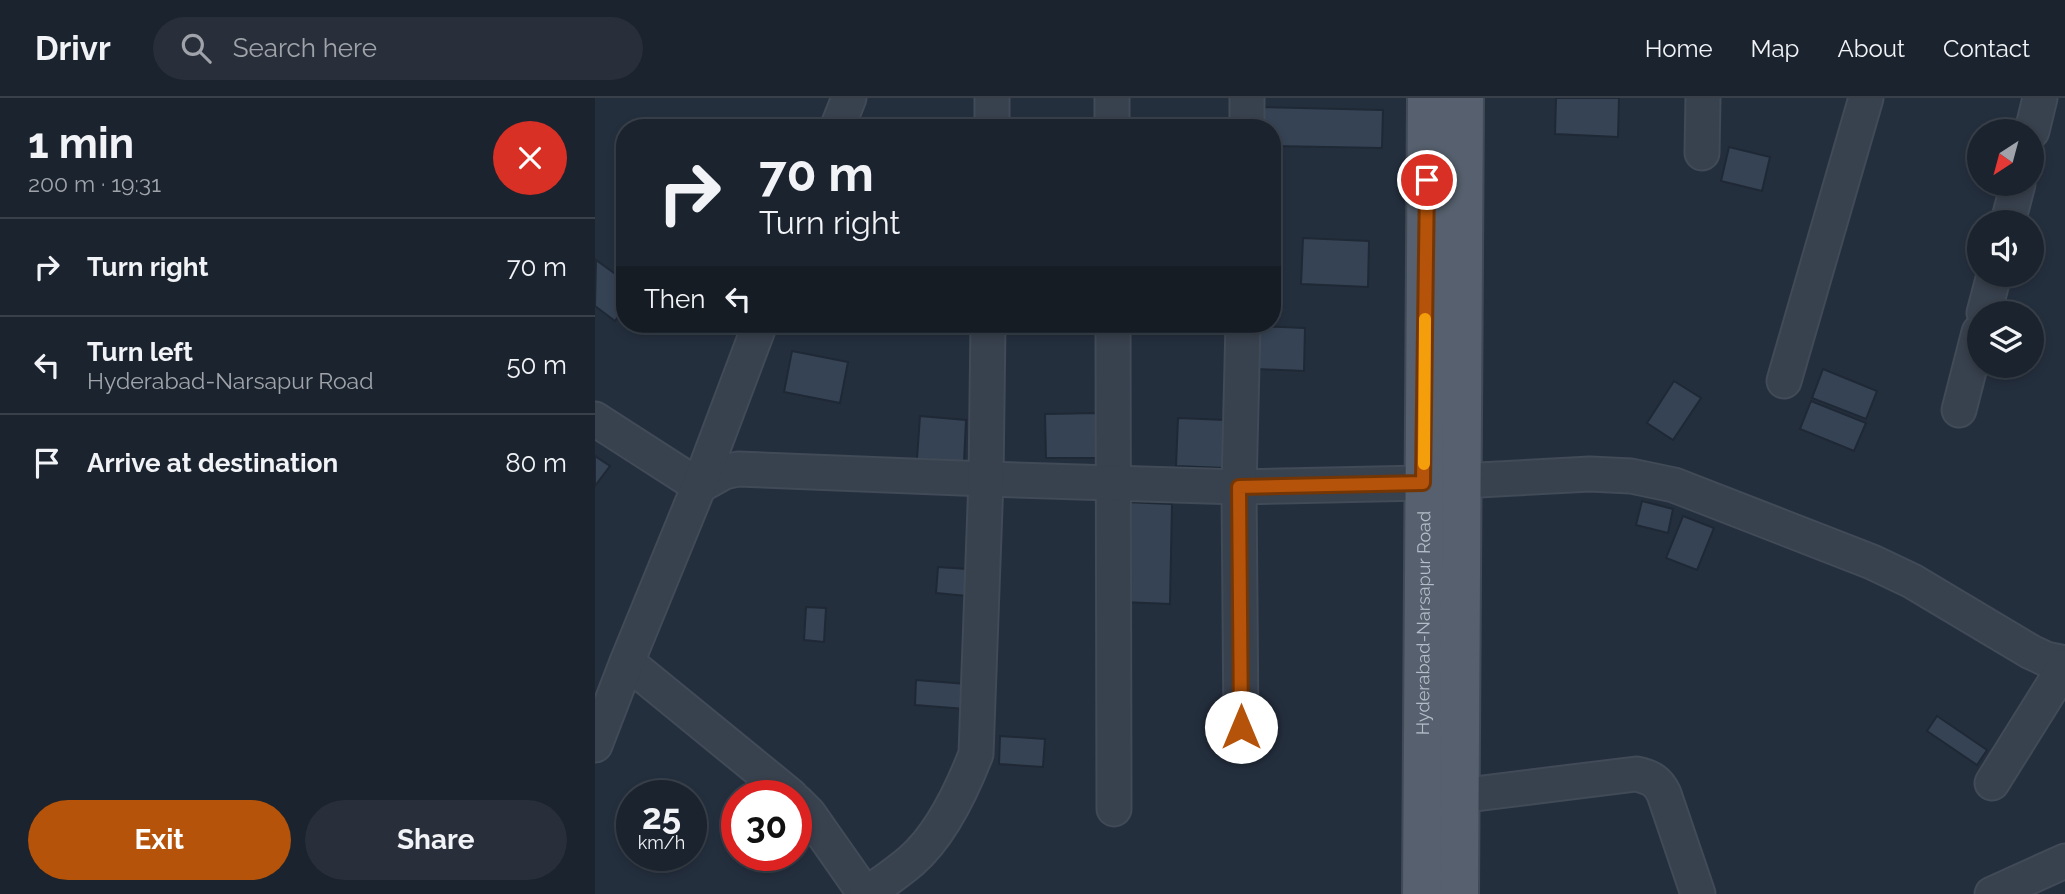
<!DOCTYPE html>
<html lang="en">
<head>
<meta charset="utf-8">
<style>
  body { margin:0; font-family:Raleway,sans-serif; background:#282f3a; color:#f1f3f6; height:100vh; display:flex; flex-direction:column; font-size:26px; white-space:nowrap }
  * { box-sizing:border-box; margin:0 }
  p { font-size:23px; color:#a0a4aa }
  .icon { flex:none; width:38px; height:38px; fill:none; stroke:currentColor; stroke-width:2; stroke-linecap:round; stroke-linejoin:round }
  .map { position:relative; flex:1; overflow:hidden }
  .sheet { display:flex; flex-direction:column; background:#1b232e; width:595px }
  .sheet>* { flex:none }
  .guide { position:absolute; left:21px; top:21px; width:665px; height:214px; border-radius:28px; box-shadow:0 4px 10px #0003,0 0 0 2px #39404a; background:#1b232e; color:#f1f3f6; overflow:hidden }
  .needle { width:46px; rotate:216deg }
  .fabs { position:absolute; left:1372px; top:21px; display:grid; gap:14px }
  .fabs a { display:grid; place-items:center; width:77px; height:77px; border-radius:50%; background:#1b232e; box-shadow:0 4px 10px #0003,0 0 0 2px #39404a; font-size:35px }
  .speed { position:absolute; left:21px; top:682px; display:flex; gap:14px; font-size:35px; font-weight:700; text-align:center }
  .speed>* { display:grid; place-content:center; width:91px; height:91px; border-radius:50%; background:#1b232e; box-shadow:0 4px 10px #0003,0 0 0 2px #39404a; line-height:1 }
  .speed small { font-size:18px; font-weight:400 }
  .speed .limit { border:10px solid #d22; background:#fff; color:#111 }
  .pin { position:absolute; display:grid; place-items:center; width:60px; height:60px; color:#fff; margin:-30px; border:4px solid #fff; border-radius:50%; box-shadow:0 2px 7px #0007 }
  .me { position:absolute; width:77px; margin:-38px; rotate:0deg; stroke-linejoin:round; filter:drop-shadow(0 0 5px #0008) }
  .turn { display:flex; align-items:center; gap:24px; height:147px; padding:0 28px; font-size:32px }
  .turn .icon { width:91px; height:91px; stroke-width:2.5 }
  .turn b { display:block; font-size:49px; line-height:60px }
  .then { display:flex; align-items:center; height:66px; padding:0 28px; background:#0003; gap:14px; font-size:26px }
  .round { display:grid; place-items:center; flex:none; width:74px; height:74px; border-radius:37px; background:#282f3a }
  .overview { display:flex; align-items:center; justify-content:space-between; height:119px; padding:0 28px }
  h1 { font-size:42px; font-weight:700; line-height:52px }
  .cta { display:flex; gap:14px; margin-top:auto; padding:14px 28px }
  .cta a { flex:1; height:80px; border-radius:42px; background:#b45309; color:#fff; font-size:28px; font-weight:700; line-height:80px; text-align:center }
  .cta a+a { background:#282f3a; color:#f1f3f6 }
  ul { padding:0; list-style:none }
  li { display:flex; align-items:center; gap:21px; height:98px; padding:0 28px; border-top:2px solid #39404a }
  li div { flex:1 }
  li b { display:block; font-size:26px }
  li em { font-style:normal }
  header { display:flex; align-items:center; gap:42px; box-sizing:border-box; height:98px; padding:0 35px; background:#1b232e; border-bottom:2px solid #39404a }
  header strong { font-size:33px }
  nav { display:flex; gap:38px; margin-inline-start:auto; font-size:24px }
  .search { width:490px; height:63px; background:#282f3a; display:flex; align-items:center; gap:18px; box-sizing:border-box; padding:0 24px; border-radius:38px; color:#a0a4aa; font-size:26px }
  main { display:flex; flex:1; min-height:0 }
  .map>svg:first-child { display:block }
</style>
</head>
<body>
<header>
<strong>Drivr</strong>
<div class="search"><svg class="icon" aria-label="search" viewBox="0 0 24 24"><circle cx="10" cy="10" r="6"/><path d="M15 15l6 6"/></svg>Search here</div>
<nav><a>Home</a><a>Map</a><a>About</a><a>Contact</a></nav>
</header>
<main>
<section class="sheet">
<div class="overview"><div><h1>1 min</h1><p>200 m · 19:31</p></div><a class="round" style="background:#d93025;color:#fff"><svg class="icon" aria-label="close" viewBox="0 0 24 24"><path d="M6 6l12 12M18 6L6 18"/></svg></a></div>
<ul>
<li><svg class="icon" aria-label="right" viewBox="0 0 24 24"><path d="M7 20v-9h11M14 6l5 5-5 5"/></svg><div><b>Turn right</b></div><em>70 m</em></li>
<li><svg class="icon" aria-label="left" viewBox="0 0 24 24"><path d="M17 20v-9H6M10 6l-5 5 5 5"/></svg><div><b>Turn left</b><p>Hyderabad-Narsapur Road</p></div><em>50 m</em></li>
<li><svg class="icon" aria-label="arrive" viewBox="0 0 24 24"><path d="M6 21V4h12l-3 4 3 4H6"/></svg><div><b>Arrive at destination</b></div><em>80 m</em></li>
</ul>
<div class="cta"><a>Exit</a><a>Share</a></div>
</section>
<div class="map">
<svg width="1470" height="796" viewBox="0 0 1470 796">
  <rect width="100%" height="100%" fill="#242f3e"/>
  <!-- building -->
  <g fill="#364354" stroke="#1f2835" stroke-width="2">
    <polygon points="961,0 1024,0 1023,39 960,36"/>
    <polygon points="662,9 788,12 787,50 677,48 677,30 661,30"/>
    <polygon points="1134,49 1175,59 1167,93 1126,83"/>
    <polygon points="708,140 774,143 773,189 706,186"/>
    <polygon points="1,162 30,183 30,209 20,223 0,208"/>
    <polygon points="664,228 710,230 709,273 662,271"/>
    <polygon points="197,253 253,264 245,305 189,294"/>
    <polygon points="1228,271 1282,293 1271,321 1217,300"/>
    <polygon points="1079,283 1106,300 1078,342 1052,325"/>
    <polygon points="1216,303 1271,325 1259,353 1205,331"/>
    <polygon points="503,315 504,360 451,360 450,316"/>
    <polygon points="325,318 371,322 369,364 322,361"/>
    <polygon points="583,320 631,322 629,370 581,368"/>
    <polygon points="0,358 15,368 0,388"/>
    <polygon points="1047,403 1078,411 1073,435 1041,427"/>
    <polygon points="530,404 577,406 575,506 527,504"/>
    <polygon points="1088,418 1119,430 1102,472 1071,460"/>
    <polygon points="343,469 373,471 372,498 341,495"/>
    <polygon points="211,509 231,510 229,544 209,542"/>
    <polygon points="321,582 372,586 370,611 320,607"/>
    <polygon points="1342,618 1392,652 1382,667 1332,633"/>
    <polygon points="405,638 450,641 448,669 404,666"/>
  </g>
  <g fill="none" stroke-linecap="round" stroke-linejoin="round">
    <!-- minor casing -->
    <g stroke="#414a57" stroke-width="37">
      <g id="minor">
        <polyline points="517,0 517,30"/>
        <polyline points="242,30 254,0"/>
        <polyline points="397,30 397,0"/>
        <polyline points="652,30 652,0"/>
        <polyline points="1437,33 1445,0"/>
        <polyline points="1107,55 1108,0"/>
        <polyline points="1413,124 1423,86"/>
        <polyline points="1389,215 1399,177"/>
        <polyline points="518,226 519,711"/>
        <polyline points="1189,283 1271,0"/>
        <polyline points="1364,312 1384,234"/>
        <polyline points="0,321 104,388 129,374 143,371 391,381 644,389 828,385"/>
        <polyline points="865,383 995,376 1036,378 1079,387 1277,464 1317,483 1436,554 1451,561 1470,565"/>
        <polyline points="32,564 196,698"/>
        <polyline points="646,629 644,389 648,226"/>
        <polyline points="0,647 32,564 104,388 165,226"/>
        <polyline points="1397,685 1470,568"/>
        <path d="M864 698 1041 676C1056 679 1063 683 1069 696L1103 796"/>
        <polyline points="201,703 214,716 270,796"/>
        <path d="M272 796C287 785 302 775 316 763 346 737 367 692 381 656L391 381 393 226"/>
        <polyline points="1397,796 1470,763"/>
      </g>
    </g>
    <!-- major casing -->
    <g stroke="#414a57" stroke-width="42">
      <g id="major">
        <path id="s1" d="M827 796 832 0"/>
        <polyline points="864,796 869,0"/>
      </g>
    </g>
    <!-- minor -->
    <use href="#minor" stroke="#38414e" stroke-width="33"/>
    <!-- major -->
    <use href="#major" stroke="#56606e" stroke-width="38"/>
  </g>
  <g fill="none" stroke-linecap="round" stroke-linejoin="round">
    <!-- route casing -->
    <g stroke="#753606" stroke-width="18">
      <polyline id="route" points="646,629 644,389 828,385 832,82"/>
    </g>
    <!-- route -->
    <use href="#route" stroke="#b45309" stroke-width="12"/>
    <!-- slow -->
    <polyline stroke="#f59e0b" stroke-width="12" points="829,366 830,221"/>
  </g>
  <g text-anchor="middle" stroke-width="7" stroke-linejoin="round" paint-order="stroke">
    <!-- street labels -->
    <g font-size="18" fill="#b4bcc9" stroke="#1d2633">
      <text dy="6" stroke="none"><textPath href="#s1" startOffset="271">Hyderabad-Narsapur Road</textPath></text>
    </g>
  </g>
</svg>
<div class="fabs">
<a><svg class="needle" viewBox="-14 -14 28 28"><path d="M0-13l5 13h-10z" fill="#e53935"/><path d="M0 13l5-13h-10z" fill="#a0a4aa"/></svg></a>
<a><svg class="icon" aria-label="sound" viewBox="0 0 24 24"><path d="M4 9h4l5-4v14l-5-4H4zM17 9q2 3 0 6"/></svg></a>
<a><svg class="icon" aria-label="layers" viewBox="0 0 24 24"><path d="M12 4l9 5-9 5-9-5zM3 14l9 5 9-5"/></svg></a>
</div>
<div class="speed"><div>25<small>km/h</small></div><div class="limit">30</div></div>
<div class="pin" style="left:832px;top:82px;background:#d93025"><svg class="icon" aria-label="arrive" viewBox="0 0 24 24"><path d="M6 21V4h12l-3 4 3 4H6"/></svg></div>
<svg class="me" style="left:646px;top:629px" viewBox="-20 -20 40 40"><circle r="19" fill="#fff"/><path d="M0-13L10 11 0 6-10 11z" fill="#b45309"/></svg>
<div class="guide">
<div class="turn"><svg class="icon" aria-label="right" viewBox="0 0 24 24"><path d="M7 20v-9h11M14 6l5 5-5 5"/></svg><div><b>70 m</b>Turn right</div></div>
<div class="then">Then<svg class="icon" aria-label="left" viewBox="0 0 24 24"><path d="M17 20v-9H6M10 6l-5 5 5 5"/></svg></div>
</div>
</div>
</main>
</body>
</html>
